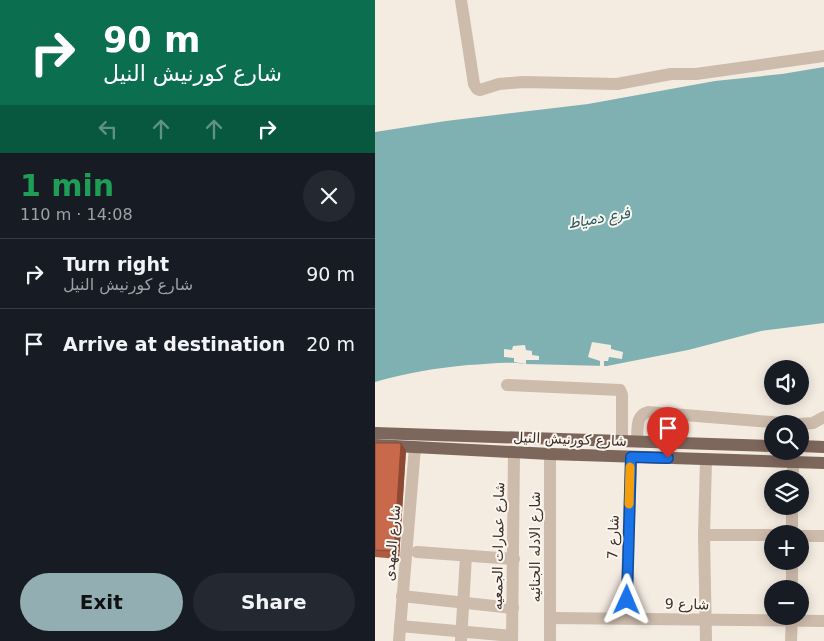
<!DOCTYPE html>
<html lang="en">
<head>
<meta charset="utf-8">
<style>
  body { margin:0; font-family:"DejaVu Sans",Vazirmatn,sans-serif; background:#242831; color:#f1f3f6; height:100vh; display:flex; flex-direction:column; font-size:19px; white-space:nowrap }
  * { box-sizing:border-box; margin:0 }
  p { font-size:16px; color:#9ea1a6 }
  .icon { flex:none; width:28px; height:28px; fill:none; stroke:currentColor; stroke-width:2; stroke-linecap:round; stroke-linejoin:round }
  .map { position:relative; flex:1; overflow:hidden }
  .panel { display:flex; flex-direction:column; background:#171b24; width:375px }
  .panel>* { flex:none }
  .hud { background:#0b6e4f; color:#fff; overflow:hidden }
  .fabs { position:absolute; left:389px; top:360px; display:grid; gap:10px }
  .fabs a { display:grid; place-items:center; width:45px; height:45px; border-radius:50%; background:#171b24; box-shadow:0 2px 12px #0003; font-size:25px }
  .pin { position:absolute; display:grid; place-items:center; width:42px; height:42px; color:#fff; margin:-51px -21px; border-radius:50% 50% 50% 0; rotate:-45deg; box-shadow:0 0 5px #0007 }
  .pin .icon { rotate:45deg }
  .me { position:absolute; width:55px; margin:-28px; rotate:1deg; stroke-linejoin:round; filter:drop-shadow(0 0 4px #0008) }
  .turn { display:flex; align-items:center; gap:18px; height:105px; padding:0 20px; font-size:22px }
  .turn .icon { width:65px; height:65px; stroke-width:2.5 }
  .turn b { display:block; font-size:35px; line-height:42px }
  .lanes { display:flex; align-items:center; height:48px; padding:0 20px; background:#0003; justify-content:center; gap:25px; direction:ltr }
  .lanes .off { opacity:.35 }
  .round { display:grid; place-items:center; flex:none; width:52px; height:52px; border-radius:26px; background:#242831 }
  .headline { display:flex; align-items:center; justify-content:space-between; height:85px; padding:0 20px }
  h1 { font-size:30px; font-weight:700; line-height:38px; color:#1e9e55 }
  .action { display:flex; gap:10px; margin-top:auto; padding:10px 20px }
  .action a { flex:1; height:58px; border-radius:30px; background:#92aeb2; color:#111; font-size:20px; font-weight:700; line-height:58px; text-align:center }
  .action a+a { background:#242831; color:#f1f3f6 }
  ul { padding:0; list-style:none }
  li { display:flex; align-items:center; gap:15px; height:70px; padding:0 20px; border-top:1px solid #363941 }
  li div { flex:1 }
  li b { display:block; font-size:19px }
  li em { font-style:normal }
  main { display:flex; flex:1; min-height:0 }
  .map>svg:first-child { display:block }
</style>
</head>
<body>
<main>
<section class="panel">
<div class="hud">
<div class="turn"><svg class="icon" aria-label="right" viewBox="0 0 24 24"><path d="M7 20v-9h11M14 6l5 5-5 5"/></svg><div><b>90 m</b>شارع كورنيش النيل</div></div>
<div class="lanes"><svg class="icon off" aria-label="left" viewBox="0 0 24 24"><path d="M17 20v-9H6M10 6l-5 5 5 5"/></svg><svg class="icon off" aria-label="ahead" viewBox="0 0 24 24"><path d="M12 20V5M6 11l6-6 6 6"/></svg><svg class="icon off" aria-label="ahead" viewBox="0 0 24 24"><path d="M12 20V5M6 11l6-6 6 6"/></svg><svg class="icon" aria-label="right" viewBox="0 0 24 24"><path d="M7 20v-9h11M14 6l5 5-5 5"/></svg></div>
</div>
<div class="headline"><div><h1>1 min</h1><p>110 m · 14:08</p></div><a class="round"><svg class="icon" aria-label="close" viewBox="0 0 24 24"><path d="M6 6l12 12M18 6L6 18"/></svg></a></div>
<ul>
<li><svg class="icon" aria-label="right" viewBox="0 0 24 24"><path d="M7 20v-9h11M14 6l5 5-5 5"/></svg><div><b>Turn right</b><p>شارع كورنيش النيل</p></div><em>90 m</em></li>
<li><svg class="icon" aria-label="arrive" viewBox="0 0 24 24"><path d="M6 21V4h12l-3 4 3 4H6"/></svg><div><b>Arrive at destination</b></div><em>20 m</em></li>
</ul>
<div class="action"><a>Exit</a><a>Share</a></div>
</section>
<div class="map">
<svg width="449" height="641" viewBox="0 0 449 641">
  <rect width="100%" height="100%" fill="#f4ebe1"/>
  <!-- water -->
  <path fill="#7fb0b2" d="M449 67V323L386 331 313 350 232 366 151 364C132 361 112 364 93 365 61 368 31 373 0 382V132L71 121 213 104 340 81 407 74Z"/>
  <!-- pier -->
  <g fill="#f4ebe1">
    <polygon points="217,342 236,345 236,349 248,352 247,359 234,357 233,361 229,361 229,366 225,366 225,361 213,357"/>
    <polygon points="150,345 151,350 157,351 157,355 164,356 164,360 151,360 151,364 139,362 139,358 129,357 129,349 137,350 138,346"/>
  </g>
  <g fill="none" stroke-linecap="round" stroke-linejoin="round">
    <!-- minor -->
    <g stroke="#cdbbac" stroke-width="12">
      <polyline points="86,0 99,84 102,89 105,90 124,84 148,82 242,84 296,74 321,74 449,56"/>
      <polyline points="132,385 245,390 247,395 247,441"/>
      <polyline points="425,424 438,423 449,417"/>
      <path d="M262 441C263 430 260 415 273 412L420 424"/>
      <polyline points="175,454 175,641"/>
      <polyline points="418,479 418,461"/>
      <polyline points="417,534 417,506"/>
      <polyline points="329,535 398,535"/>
      <polyline points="425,536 449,536"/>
      <polyline points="42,552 139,559"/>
      <polyline points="417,589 417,561"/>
      <polyline points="27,596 138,608"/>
      <polyline points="175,618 449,621"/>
      <polyline points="251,618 256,457"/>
      <polyline points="25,626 137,636"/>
      <polyline points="24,641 40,447"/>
      <polyline points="86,641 91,556"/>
      <polyline points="137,641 139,452"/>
      <polyline points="331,641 329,535 331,460"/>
      <polyline points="416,641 417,616"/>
    </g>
    <!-- major -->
    <g stroke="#7d675c" stroke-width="12">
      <polyline points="0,433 398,446"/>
      <polyline points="0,445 175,454 449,463"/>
      <polyline points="425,446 449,447"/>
    </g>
  </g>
  <!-- wall -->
  <polygon fill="#ac5a40" points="0,443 26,443 31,450 24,559 0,557"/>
  <!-- shaded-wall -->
  <polygon fill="#8c4a34" points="26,443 31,450 24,559 19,551"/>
  <!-- building -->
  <polygon fill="#c8694b" stroke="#8c4a34" points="0,443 26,443 19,551 0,550"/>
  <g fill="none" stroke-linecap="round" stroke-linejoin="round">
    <!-- route casing -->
    <g stroke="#114b97" stroke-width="12">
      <polyline id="route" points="252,600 256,457 293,458"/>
    </g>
    <!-- route -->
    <use href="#route" stroke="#1a73e8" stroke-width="9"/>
    <!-- slow -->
    <polyline stroke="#f59e0b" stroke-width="9" points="254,504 255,467"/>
  </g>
  <g text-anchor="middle" stroke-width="4" stroke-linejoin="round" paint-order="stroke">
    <!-- street labels -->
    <g font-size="14" fill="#3b302b" stroke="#fbf5ee">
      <text transform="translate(195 439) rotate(2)" y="5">شارع كورنيش النيل</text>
      <text transform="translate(238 537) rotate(-88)" y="5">شارع 7</text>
      <text transform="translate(17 543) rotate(-85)" y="5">شارع المهدى</text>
      <text transform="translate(123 546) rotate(-89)" y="5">شارع عمارات الجمعيه</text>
      <text transform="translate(160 547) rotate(-90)" y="5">شارع الادله الجنائيه</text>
      <text transform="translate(312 604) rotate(1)" y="5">شارع 9</text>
    </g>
    <!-- water labels -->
    <g font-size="15" font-style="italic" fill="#1f5a5e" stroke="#fbf5ee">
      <text transform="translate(224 218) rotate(-10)" y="5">فرع دمياط</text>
    </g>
  </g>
</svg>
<div class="fabs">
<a><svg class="icon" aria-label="sound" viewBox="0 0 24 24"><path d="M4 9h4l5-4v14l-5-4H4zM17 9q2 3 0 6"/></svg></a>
<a><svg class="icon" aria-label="search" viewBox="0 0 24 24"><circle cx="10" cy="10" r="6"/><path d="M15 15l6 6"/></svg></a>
<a><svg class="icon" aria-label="layers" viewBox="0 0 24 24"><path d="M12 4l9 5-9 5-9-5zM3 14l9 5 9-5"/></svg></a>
<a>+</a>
<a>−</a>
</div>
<div class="pin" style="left:293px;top:458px;background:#d93025"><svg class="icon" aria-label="arrive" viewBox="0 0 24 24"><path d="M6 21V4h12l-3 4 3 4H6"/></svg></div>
<svg class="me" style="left:252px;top:600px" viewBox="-20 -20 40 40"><path d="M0-17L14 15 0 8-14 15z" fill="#1a73e8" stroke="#fff" stroke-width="4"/></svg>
</div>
</main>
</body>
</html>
